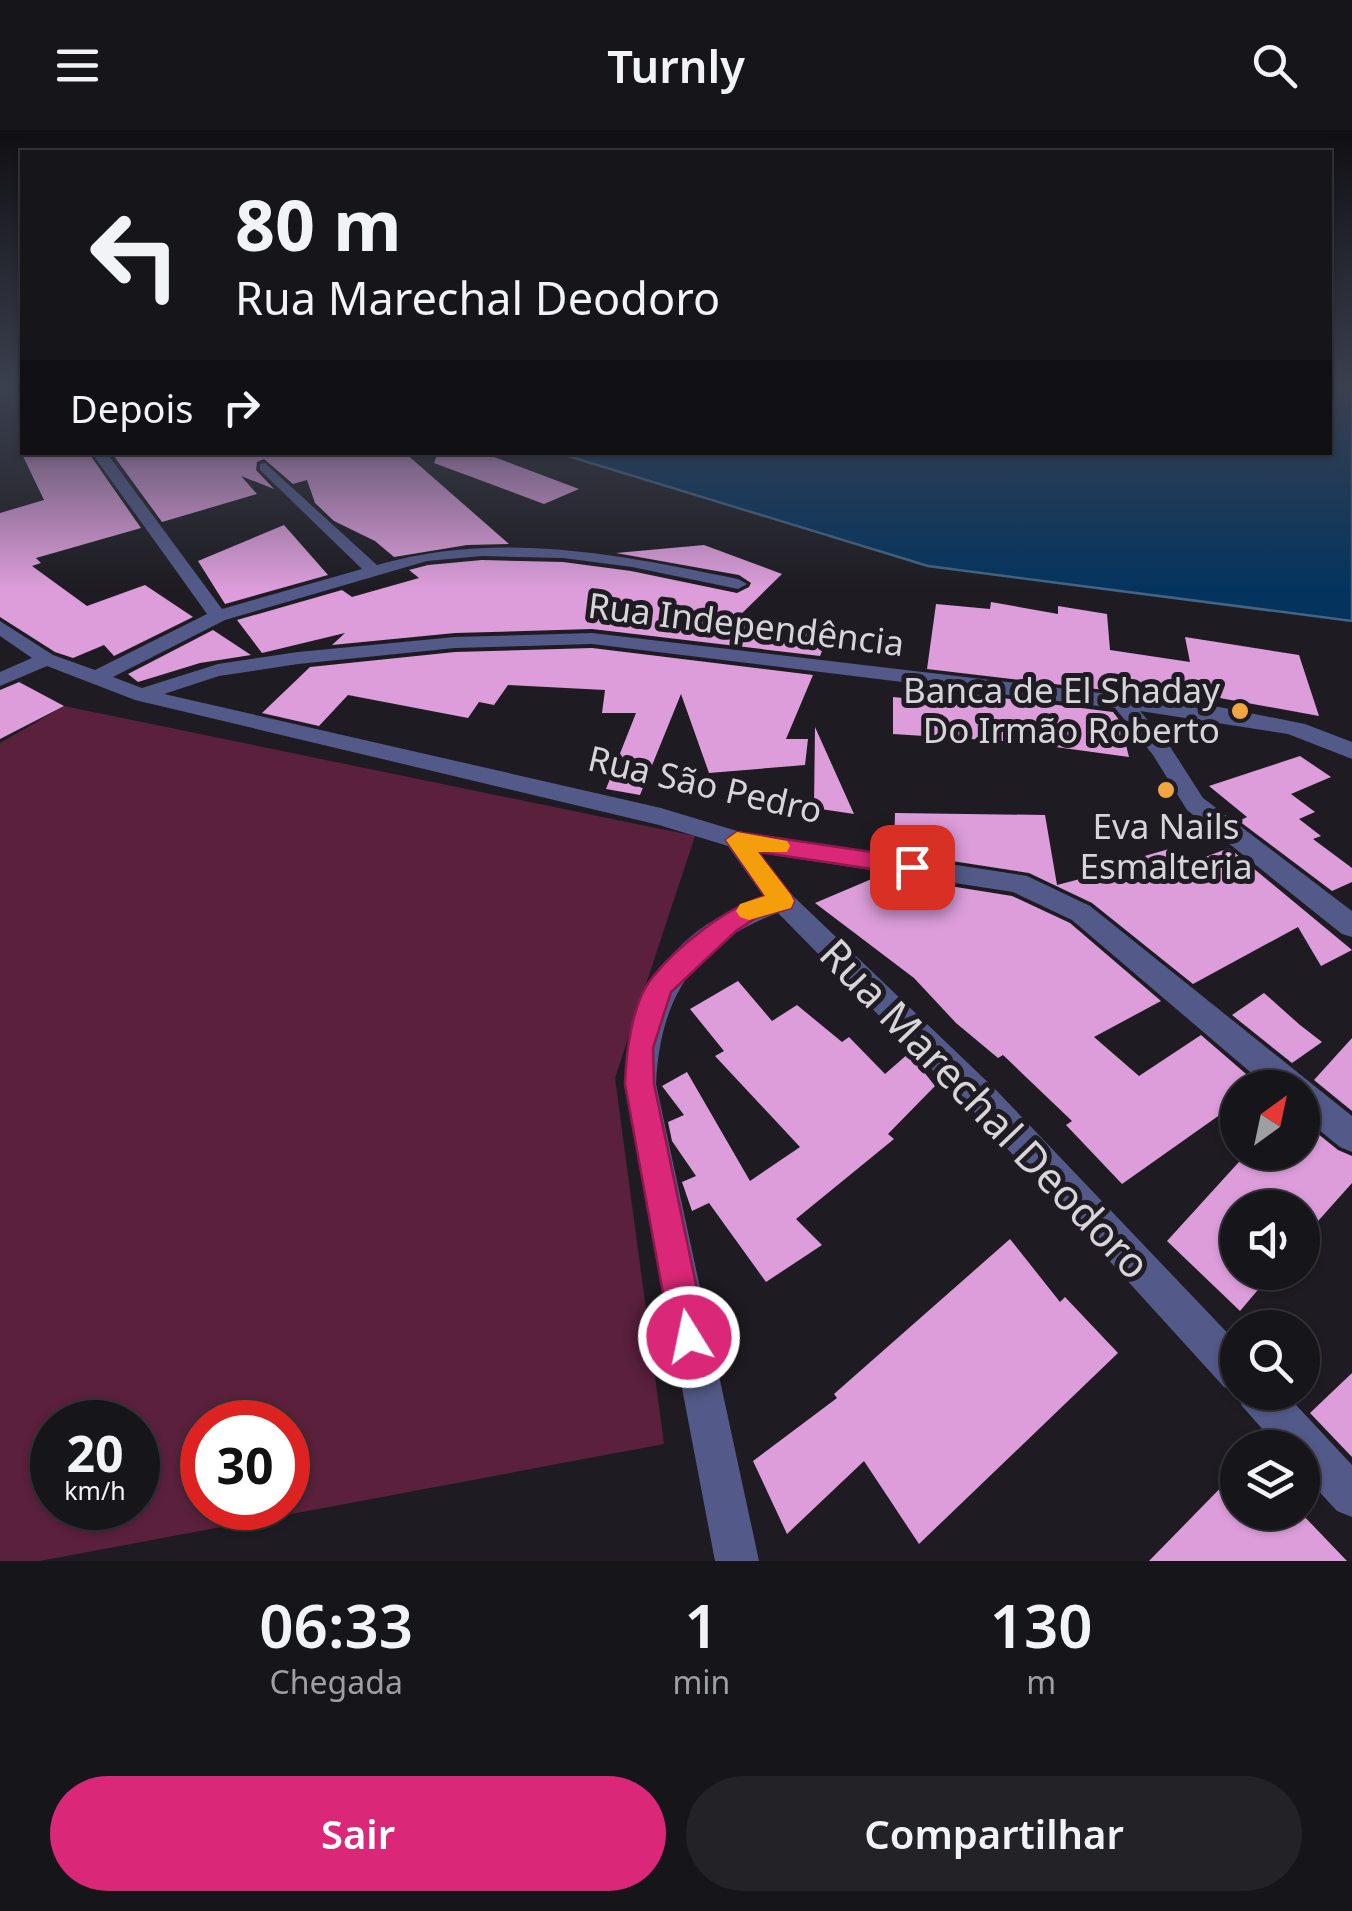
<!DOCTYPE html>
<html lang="pt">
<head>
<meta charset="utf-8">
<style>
  body { margin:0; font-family:"Noto Sans",sans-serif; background:#232227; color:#f1f3f6; height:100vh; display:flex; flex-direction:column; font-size:38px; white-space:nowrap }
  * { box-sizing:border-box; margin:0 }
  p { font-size:32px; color:#9e9fa2 }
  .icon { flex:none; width:55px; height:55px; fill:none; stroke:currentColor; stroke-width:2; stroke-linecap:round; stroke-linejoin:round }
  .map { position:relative; height:1431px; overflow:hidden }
  .drawer { display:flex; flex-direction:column; background:#16151a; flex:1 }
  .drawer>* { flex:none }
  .hud { position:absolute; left:20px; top:20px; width:1312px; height:305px; border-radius:0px; box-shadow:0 2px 8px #0004,0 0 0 2px #353439; background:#16151a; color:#f1f3f6; overflow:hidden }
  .needle { width:65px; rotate:33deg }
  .buttons { position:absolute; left:1220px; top:940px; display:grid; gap:20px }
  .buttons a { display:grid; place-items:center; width:100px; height:100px; border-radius:50%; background:#16151a; box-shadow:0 2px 8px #0004,0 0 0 2px #353439; font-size:50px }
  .speed { position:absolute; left:30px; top:1270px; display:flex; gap:20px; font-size:50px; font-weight:700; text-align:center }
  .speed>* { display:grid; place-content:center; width:130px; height:130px; border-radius:50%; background:#16151a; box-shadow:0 2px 8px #0004,0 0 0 2px #353439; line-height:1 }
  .speed small { font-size:25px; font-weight:400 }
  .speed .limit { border:15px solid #d22; background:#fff; color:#111 }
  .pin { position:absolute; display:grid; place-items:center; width:85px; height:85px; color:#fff; margin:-42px; border-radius:20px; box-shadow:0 5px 15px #0006 }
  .me { position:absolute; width:110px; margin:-55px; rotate:350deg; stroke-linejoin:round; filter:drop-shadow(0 0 8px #0008) }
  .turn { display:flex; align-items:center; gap:35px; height:210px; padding:0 50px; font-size:45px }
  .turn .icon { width:130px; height:130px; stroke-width:2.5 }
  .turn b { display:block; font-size:70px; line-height:85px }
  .then { display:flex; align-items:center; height:95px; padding:0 50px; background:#0003; gap:20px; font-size:38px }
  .eta { display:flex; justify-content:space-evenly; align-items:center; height:170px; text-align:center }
  .eta b { font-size:60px; font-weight:600; line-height:70px }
  .button { display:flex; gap:20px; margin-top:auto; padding:20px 50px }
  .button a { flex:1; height:115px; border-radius:60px; background:#db2777; color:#fff; font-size:40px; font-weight:600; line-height:115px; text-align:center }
  .button a+a { background:#232227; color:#f1f3f6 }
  header { display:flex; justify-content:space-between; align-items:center; height:130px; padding:0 50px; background:#16151a; font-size:45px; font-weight:600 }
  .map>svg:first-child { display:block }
</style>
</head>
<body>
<header><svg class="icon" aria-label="menu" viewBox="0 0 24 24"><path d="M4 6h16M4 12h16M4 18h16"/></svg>Turnly<svg class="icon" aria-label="search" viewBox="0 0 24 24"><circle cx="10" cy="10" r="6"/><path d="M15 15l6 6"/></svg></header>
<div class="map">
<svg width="1352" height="1431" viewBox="0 0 1352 1431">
  <rect width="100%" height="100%" fill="#1e1c22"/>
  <!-- green -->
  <path fill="#5a203c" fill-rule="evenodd" d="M64 576 695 706 615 948 664 1314 40 1431H0V613ZM52 1292H138V1378H52ZM202 1292H288V1378H202Z"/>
  <!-- water -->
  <polygon fill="#04345e" stroke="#436483" stroke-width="2.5" points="1330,259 1352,259 1352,491 928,436 558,323 1330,322"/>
  <!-- building -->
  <g fill="#dc9dda">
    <polygon points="21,322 88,322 141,398 36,428 41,433 32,436 87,476 145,455 193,487 114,526 104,515 73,528 55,522 0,487 0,383 44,370"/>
    <polygon points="111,322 404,322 509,414 467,415 394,427 375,411 334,391 315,373 307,350 293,354 264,329 257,332 256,340 274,359 241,346 257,364 162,392"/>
    <polygon points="438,322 481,322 579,359 544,374 434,333"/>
    <polygon points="284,395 328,445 225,474 198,431"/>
    <polygon points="704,415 782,444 734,491 833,496 820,526 592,499 455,503 332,515 345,503 262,523 237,490 342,460 352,467 419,448 409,440 428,435 482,430 563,432 631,441 737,463 749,457 751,453 739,445 616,423"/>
    <polygon points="991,472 1058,484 1058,476 1107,484 1110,520 1190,532 1185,507 1299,525 1319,586 1110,548 1113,561 927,539 936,474 990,479"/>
    <polygon points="213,500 251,525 200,533 138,552 128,544"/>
    <polygon points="592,518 813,545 786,609 808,609 805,635 709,643 681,564 640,665 606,659 636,583 602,583 605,560 508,555 494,575 479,572 468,588 348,565 319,596 262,583 310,537 455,522"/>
    <polygon points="24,550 19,552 64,576 0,609 0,560"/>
    <polygon points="924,558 1113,582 1120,591 1129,627 1019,612 893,604 893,567 923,570"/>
    <polygon points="815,597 854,684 814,678"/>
    <polygon points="1300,626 1331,647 1291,664 1315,682 1299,689 1321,706 1313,709 1352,738 1352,752 1332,761 1239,691 1247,687 1209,656"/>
    <polygon points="895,683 1045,685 1057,755 1122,738 1120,733 1169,719 1187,734 1229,718 1352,820 1321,836 1298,797 1193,854 1092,773 1029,743 894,722"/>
    <polygon points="894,747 1012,766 1070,793 1161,871 1094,907 1139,946 1201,905 1260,956 1238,958 1238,972 1122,1054 1066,995 1072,991 1003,925 998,928 956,893 914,848 815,773 874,748 894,751"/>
    <polygon points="738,851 772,891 797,875 842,912 849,907 885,944 909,923 935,956 888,1004 894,1009 796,1089 822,1115 766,1152 709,1073 692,1081 682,1052 696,1046 672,1011 668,992 684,985 662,956 687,942 750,1051 800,1017 715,926 724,921 690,879"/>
    <polygon points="1264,863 1300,895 1322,912 1292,933 1232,885"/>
    <polygon points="1352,908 1352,981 1314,950"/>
    <polygon points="1302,991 1338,1020 1352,1026 1352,1053 1302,1109 1302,1078 1238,1078 1238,1142 1273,1142 1240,1181 1167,1111 1248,1022 1302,1022"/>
    <polygon points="1010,1109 1060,1172 1065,1167 1118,1223 919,1414 864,1331 787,1404 753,1331 837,1268 834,1264"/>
    <polygon points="1352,1243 1352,1327 1310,1283"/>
    <polygon points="1238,1340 1238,1382 1300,1382 1347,1431 1149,1431"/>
  </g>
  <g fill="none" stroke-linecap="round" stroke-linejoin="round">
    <!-- street -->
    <path fill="#535a89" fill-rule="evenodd" d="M91 322H106L222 479 362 439 260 340V334L265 333 377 435C498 400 617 424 738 449L747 454 738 459 632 437 563 428 482 426 427 431 225 490 113 547 142 558 218 534 298 522 455 507 592 503 1219 577 1305 594 1352 612V629L1288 604 1140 581 1169 615 1203 668 1352 781V807L1342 804 1187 680 1153 625 1115 578 592 514 455 518 298 534 219 546 164 564 661 678 737 701 1027 746 1090 776 1352 986V1022L1340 1017 1302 986V958H1269L1072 790 1013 762 760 723 791 764 996 960 1238 1214V1262H1284L1352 1335V1387L1337 1381 1302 1343V1318H1279L1242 1276 1236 1262 1224 1257 974 982 778 783C694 813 660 868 656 954L759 1431H715L624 954C632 859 673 798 764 767L728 716 659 695 135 570 47 536 0 556V542L32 528 0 506V491L53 525 95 540 207 484Z"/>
  </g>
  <!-- sky -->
  <linearGradient id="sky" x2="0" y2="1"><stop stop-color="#100f13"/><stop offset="0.56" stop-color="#3b404f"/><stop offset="1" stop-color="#3b404f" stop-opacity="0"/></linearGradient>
  <rect width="1352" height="459" fill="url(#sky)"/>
  <!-- route -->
  <path fill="#db2777" stroke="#8e194d" stroke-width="2.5" d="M737 702 912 728 924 737 912 745 758 722 791 765 794 771 791 778 756 788 736 801 671 862 653 918 654 954 707 1207 701 1220 689 1225 677 1220 671 1207 625 954C626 924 632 872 652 848 677 816 727 777 765 766L726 710Z"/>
  <!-- slow -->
  <polygon fill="#f59e0b" points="737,702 787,711 790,716 787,722 758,722 791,765 794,771 791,778 749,790 740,787 736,781 740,774 765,766 726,710"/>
  <!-- markers -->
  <g fill="#f1a640" stroke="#1e1c22" stroke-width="4">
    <circle cx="1240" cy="581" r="10"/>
    <circle cx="1166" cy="660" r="10"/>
  </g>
  <g text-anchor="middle" stroke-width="10" stroke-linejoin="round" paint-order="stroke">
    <!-- street labels -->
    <g font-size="35" fill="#d7d5da" stroke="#1e1c22">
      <text transform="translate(746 495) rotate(7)" y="12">Rua Independência</text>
      <text transform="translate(705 655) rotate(13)" y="12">Rua São Pedro</text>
    </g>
    <!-- poi labels -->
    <g font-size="35" fill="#d7d5da" stroke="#1e1c22" text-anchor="end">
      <text x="1220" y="573">Banca de El Shaday<tspan x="1220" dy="40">Do Irmão Roberto</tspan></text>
      <text x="1166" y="709" text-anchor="middle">Eva Nails<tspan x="1166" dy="40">Esmalteria</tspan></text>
    </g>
    <!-- near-street labels -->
    <g font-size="42" fill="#d7d5da" stroke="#1e1c22">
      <text transform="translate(985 979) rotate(46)" y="15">Rua Marechal Deodoro</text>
    </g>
  </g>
</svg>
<div class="buttons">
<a><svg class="needle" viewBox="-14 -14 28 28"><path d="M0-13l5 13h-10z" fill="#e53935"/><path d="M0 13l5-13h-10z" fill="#9e9fa2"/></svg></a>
<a><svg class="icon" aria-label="sound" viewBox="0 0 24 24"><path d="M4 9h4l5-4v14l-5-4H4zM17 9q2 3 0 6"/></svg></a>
<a><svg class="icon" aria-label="search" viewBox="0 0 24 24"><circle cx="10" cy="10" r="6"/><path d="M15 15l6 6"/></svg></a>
<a><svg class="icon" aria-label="layers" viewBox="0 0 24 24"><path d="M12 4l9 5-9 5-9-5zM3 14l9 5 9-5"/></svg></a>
</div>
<div class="speed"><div>20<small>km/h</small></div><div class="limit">30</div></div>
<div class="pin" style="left:912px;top:737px;background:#d93025"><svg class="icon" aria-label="arrive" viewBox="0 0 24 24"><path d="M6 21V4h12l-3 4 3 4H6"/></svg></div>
<svg class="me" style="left:689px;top:1207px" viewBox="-20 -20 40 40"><circle r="17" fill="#db2777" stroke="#fff" stroke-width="3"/><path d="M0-11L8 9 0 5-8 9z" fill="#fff"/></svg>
<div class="hud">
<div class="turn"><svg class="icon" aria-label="left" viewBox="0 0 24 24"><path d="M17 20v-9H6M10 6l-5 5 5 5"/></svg><div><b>80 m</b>Rua Marechal Deodoro</div></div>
<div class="then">Depois<svg class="icon" aria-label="right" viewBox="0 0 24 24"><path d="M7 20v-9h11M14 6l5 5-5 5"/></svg></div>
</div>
</div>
<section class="drawer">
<div class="eta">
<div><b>06:33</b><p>Chegada</p></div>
<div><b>1</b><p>min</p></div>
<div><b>130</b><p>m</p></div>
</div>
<div class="button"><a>Sair</a><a>Compartilhar</a></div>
</section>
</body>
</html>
